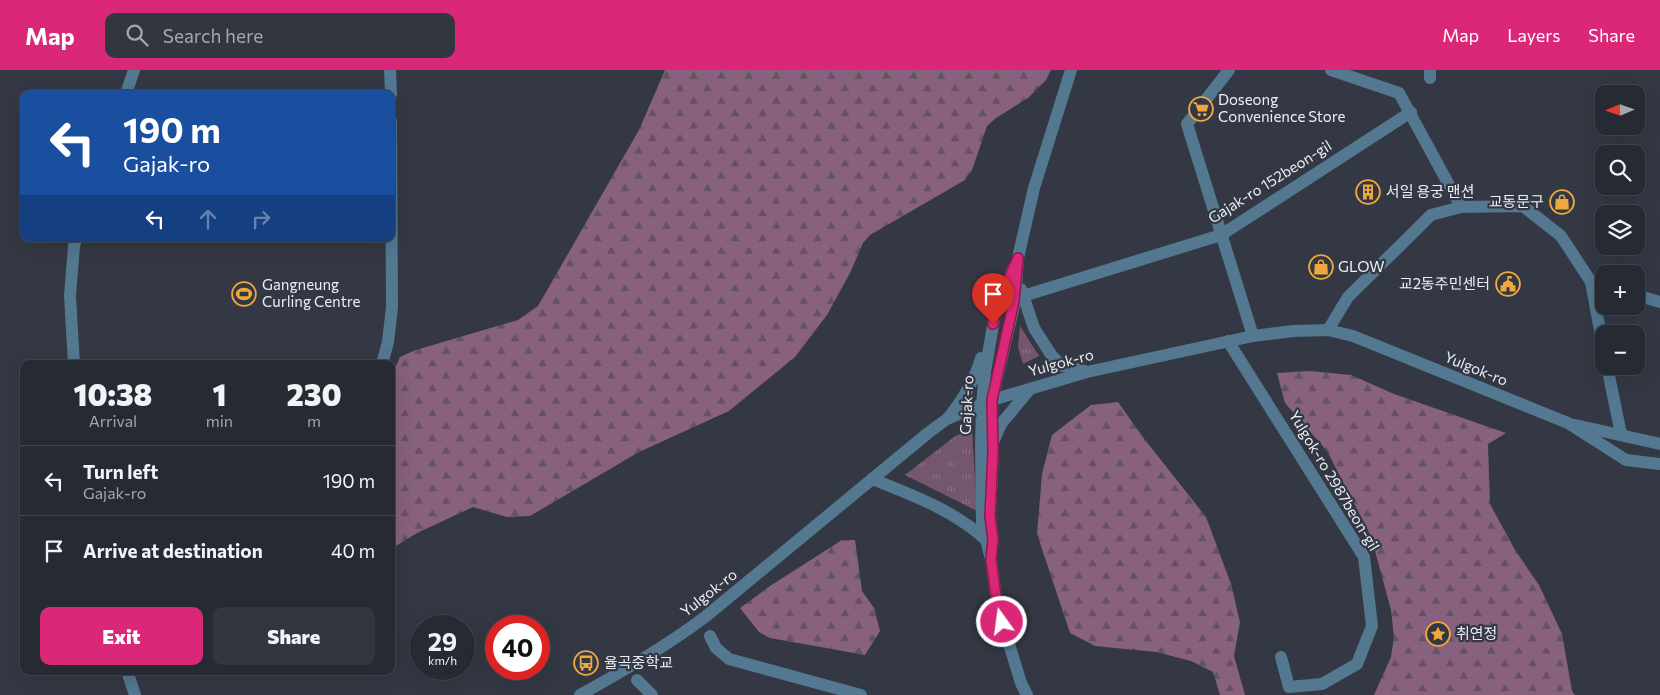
<!DOCTYPE html>
<html lang="en">
<head>
<meta charset="utf-8">
<style>
  body { margin:0; font-family:Commissioner,"Noto Sans KR",sans-serif; background:#32363f; color:#f1f3f6; height:100vh; display:flex; flex-direction:column; font-size:19px; white-space:nowrap }
  * { box-sizing:border-box; margin:0 }
  p { font-size:16px; color:#a4a7ac }
  .icon { flex:none; width:28px; height:28px; fill:none; stroke:currentColor; stroke-width:2; stroke-linecap:round; stroke-linejoin:round }
  .map { position:relative; flex:1; overflow:hidden }
  .details { position:absolute; left:20px; top:290px; width:375px; height:315px; display:flex; flex-direction:column; background:#262a33; border-radius:10px; box-shadow:0 5px 20px #0002,0 0 0 1px #42464e }
  .details>* { flex:none }
  .top-card { position:absolute; left:20px; top:20px; width:375px; height:152px; border-radius:10px; box-shadow:0 5px 20px #0002,0 0 0 1px #42464e; background:#1a4fa0; color:#fff; overflow:hidden }
  .needle { width:32px; rotate:268deg }
  .buttons { position:absolute; left:1595px; top:15px; display:grid; gap:10px }
  .buttons a { display:grid; place-items:center; width:50px; height:50px; border-radius:10px; background:#262a33; box-shadow:0 5px 20px #0002,0 0 0 1px #42464e; font-size:25px }
  .speed { position:absolute; left:410px; top:545px; display:flex; gap:10px; font-size:25px; font-weight:700; text-align:center }
  .speed>* { display:grid; place-content:center; width:65px; height:65px; border-radius:50%; background:#262a33; box-shadow:0 5px 20px #0002,0 0 0 1px #42464e; line-height:1 }
  .speed small { font-size:12px; font-weight:400 }
  .speed .limit { border:8px solid #d22; background:#fff; color:#111 }
  .pin { position:absolute; display:grid; place-items:center; width:42px; height:42px; color:#fff; margin:-51px -21px; border-radius:50% 50% 50% 0; rotate:-45deg; box-shadow:0 0 5px #0007 }
  .pin .icon { rotate:45deg }
  .me { position:absolute; width:55px; margin:-28px; rotate:346deg; stroke-linejoin:round; filter:drop-shadow(0 0 4px #0008) }
  .turn { display:flex; align-items:center; gap:18px; height:105px; padding:0 20px; font-size:22px }
  .turn .icon { width:65px; height:65px; stroke-width:2.5 }
  .turn b { display:block; font-size:35px; line-height:42px }
  .lanes { display:flex; align-items:center; height:48px; padding:0 20px; background:#0003; justify-content:center; gap:25px; direction:ltr }
  .lanes .off { opacity:.35 }
  .eta { display:flex; justify-content:space-evenly; align-items:center; height:85px; text-align:center }
  .eta b { font-size:30px; font-weight:800; line-height:35px }
  .action { display:flex; gap:10px; margin-top:auto; padding:10px 20px }
  .action a { flex:1; height:58px; border-radius:10px; background:#db2777; color:#fff; font-size:20px; font-weight:800; line-height:58px; text-align:center }
  .action a+a { background:#32363f; color:#f1f3f6 }
  ul { padding:0; list-style:none }
  li { display:flex; align-items:center; gap:15px; height:70px; padding:0 20px; border-top:1px solid #42464e }
  li div { flex:1 }
  li b { display:block; font-size:19px }
  li em { font-style:normal }
  header { display:flex; align-items:center; gap:30px; box-sizing:border-box; height:70px; padding:0 25px; background:#db2777; color:#fff }
  header strong { font-size:24px }
  nav { display:flex; gap:28px; margin-inline-start:auto; font-size:18px }
  .search { width:350px; height:45px; background:#32363f; display:flex; align-items:center; gap:12px; box-sizing:border-box; padding:0 18px; border-radius:10px; color:#a4a7ac; font-size:19px }
  .map>svg:first-child { display:block }
</style>
</head>
<body>
<header>
<strong>Map</strong>
<div class="search"><svg class="icon" aria-label="search" viewBox="0 0 24 24"><circle cx="10" cy="10" r="6"/><path d="M15 15l6 6"/></svg>Search here</div>
<nav><a>Map</a><a>Layers</a><a>Share</a></nav>
</header>
<div class="map">
<svg width="1660" height="625" viewBox="0 0 1660 625">
  <defs>
    <pattern id="grass-tufts" width="24" height="20" patternUnits="userSpaceOnUse" patternTransform="scale(1.25)"><rect width="24" height="20" fill="#74576d"/><path d="M3 7l-1-3M5 7V3M7 7l1-3M15 17l-1-3M17 17v-4M19 17l1-3" fill="none" stroke="#886f82"/></pattern>
    <pattern id="forest-firs" width="22" height="20" patternUnits="userSpaceOnUse" patternTransform="scale(1.25)"><rect width="22" height="20" fill="#87617e"/><path d="M5 1l3.5 6h-7zM16 11l3.5 6h-7z" fill="#635361"/></pattern>
  </defs>
  <rect width="100%" height="100%" fill="#333844"/>
  <!-- grass -->
  <g fill="url(#grass-tufts)">
    <polygon points="1020,256 1039,286 1023,294 1018,277"/>
    <polygon points="972,358 977,441 905,405 954,367"/>
  </g>
  <!-- forest -->
  <g fill="url(#forest-firs)">
    <polygon points="665,0 1051,0 1046,10 1028,28 996,48 987,56 972,100 965,110 870,165 863,173 850,203 827,245 795,287 729,341 639,382 530,446 507,447 473,437 417,463 391,479 391,307 400,287 416,280 518,250 538,236 639,60"/>
    <polygon points="1310,301 1351,305 1394,324 1506,363 1488,374 1490,434 1515,480 1539,515 1562,564 1572,621 1575,625 1374,625 1391,587 1394,567 1391,540 1371,466 1327,381 1285,333 1277,303"/>
    <polygon points="1118,332 1142,366 1206,447 1231,514 1240,552 1234,586 1245,625 1220,625 1213,602 1191,591 1156,582 1095,576 1070,563 1037,464 1042,404 1052,365 1091,335"/>
    <polygon points="842,470 855,470 862,521 874,538 880,561 865,585 770,568 759,562 740,538 770,516"/>
  </g>
  <g fill="none" stroke-linecap="round" stroke-linejoin="round">
    <!-- minor -->
    <g stroke="#537890" stroke-width="12">
      <polyline points="390,0 391,24"/>
      <polyline points="1229,0 1187,54 1253,266"/>
      <polyline points="1331,0 1399,23 1461,137 1523,136 1561,166 1591,212 1604,282"/>
      <polyline points="1430,0 1430,8"/>
      <polyline points="126,24 134,0"/>
      <polyline points="1014,197 996,238 985,302 982,334 981,375 982,455 991,489 997,534 1021,613 1027,625"/>
      <polyline points="1021,219 1034,258 1052,286 1062,296 1085,301"/>
      <polyline points="1636,225 1660,232"/>
      <polyline points="1023,226 1221,165 1411,42"/>
      <polyline points="1328,260 1348,227 1431,145 1461,137"/>
      <polyline points="1228,271 1364,487 1372,556 1357,594 1322,614 1289,617 1281,587"/>
      <polyline points="74,294 70,226 74,176 76,169"/>
      <polyline points="382,294 388,272 392,237 391,51"/>
      <polyline points="1607,296 1621,364"/>
      <path d="M949 347C963 329 975 310 981 288"/>
      <polyline points="1575,355 1660,374"/>
      <polyline points="994,370 1001,354 1030,319"/>
      <path d="M872 409C912 425 953 440 985 469"/>
      <polyline points="991,489 993,469 990,446 993,383 992,330 1015,231 1018,188 1034,118 1071,0"/>
      <polyline points="710,566 716,578 729,589 861,625"/>
      <polyline points="127,601 135,625"/>
      <polyline points="637,610 652,625"/>
      <path d="M580 625C623 601 665 577 705 547L928 363 947 349 992 330 1087 302 1253 266 1293 261 1328 260 1353 266 1568 353 1626 390 1660 394"/>
    </g>
  </g>
  <g fill="none" stroke-linecap="round" stroke-linejoin="round">
    <!-- route casing -->
    <g stroke="#8e194d" stroke-width="12">
      <polyline id="route" points="993,254 996,238 1018,188 1014,231 992,330 993,383 990,446 993,469 991,489 997,534 1002,552"/>
    </g>
    <!-- route -->
    <use href="#route" stroke="#db2777" stroke-width="9"/>
  </g>
  <!-- icons -->
  <defs>
    <g id="supermarket-ring" transform="scale(1.25)"><circle r="9.5" fill="#333844" stroke="#eea83c" stroke-width="1.5"/><path d="M-6-5.5h2.5l.6 2H6L4.5 2H-2.5L-4.4-4H-6ZM-1.5 3.2a1.3 1.3 0 1 0 .1 0ZM3 3.2a1.3 1.3 0 1 0 .1 0Z" fill="#eea83c"/></g>
    <g id="building-ring" transform="scale(1.25)"><circle r="9.5" fill="#333844" stroke="#eea83c" stroke-width="1.5"/><path d="M-4-6H4V6H1V3H-1V6H-4ZM-2.5-4.3h1.7v1.8h-1.7ZM.8-4.3h1.7v1.8H.8ZM-2.5-1h1.7V.8h-1.7ZM.8-1h1.7V.8H.8Z" fill="#eea83c"/></g>
    <g id="shop-ring" transform="scale(1.25)"><circle r="9.5" fill="#333844" stroke="#eea83c" stroke-width="1.5"/><path d="M-5-2.5h2.3a2.7 3.5 0 0 1 5.4 0H5L5.5 6h-11ZM-1.5-2.5h3a1.5 2.3 0 0 0-3 0Z" fill="#eea83c"/></g>
    <g id="civic-ring" transform="scale(1.25)"><circle r="9.5" fill="#333844" stroke="#eea83c" stroke-width="1.5"/><path d="M-.6-6.5H3V-4.5H.6V-3L4-1V1h2V6H-6V1h2V-1L-.6-3ZM-1.2 2.5V6h2.4V2.5Z" fill="#eea83c"/></g>
    <g id="stadium-ring" transform="scale(1.25)"><circle r="9.5" fill="#333844" stroke="#eea83c" stroke-width="1.5"/><path d="M0-5a6.5 5 0 1 0 0 10a6.5 5 0 1 0 0-10ZM-3.5-1.8h7v3.6h-7Z" fill="#eea83c"/></g>
    <g id="sight-ring" transform="scale(1.25)"><circle r="9.5" fill="#333844" stroke="#eea83c" stroke-width="1.5"/><path d="M0-6L1.8-2.2L6-1.7L2.9 1.2L3.7 5.4L0 3.3L-3.7 5.4L-2.9 1.2L-6-1.7L-1.8-2.2Z" fill="#eea83c"/></g>
    <g id="bus-ring" transform="scale(1.25)"><circle r="9.5" fill="#333844" stroke="#eea83c" stroke-width="1.5"/><path d="M-5-6H5V4H4V6H2V4H-2V6H-4V4H-5ZM-3.5-4V0h7V-4ZM-3.5 1.2v1.5H-2V1.2ZM2 1.2v1.5H3.5V1.2Z" fill="#eea83c"/></g>
  </defs>
  <g fill-rule="evenodd">
    <use href="#supermarket-ring" x="1201" y="39"/>
    <use href="#building-ring" x="1368" y="122"/>
    <use href="#shop-ring" x="1562" y="132"/>
    <use href="#shop-ring" x="1321" y="197"/>
    <use href="#civic-ring" x="1508" y="214"/>
    <use href="#stadium-ring" x="244" y="224"/>
    <use href="#sight-ring" x="1438" y="564"/>
    <use href="#bus-ring" x="586" y="593"/>
  </g>
  <g text-anchor="middle" stroke-width="4.5" stroke-linejoin="round" paint-order="stroke">
    <!-- poi labels -->
    <g font-size="15" fill="#ebeef6" stroke="#333844" text-anchor="start">
      <text x="1218" y="35">Doseong<tspan x="1218" dy="17">Convenience Store</tspan></text>
      <text x="1386" y="127">서일 용궁 맨션</text>
      <text x="1544" y="137" text-anchor="end">교동문구</text>
      <text x="1338" y="202">GLOW</text>
      <text x="1490" y="219" text-anchor="end">교2동주민센터</text>
      <text x="262" y="220">Gangneung<tspan x="262" dy="17">Curling Centre</tspan></text>
      <text x="1456" y="569">취연정</text>
      <text x="604" y="598">율곡중학교</text>
    </g>
    <!-- street labels -->
    <g font-size="15" fill="#ebeef6" stroke="#333844">
      <text transform="translate(1270 112) rotate(-32)" y="5">Gajak-ro 152beon-gil</text>
      <text transform="translate(1061 293) rotate(-15)" y="5">Yulgok-ro</text>
      <text transform="translate(1476 299) rotate(22)" y="5">Yulgok-ro</text>
      <text transform="translate(967 335) rotate(-87)" y="5">Gajak-ro</text>
      <text transform="translate(1334 411) rotate(59)" y="5">Yulgok-ro 2987beon-gil</text>
      <text transform="translate(709 523) rotate(-38)" y="5">Yulgok-ro</text>
    </g>
  </g>
</svg>
<div class="buttons">
<a><svg class="needle" viewBox="-14 -14 28 28"><path d="M0-13l5 13h-10z" fill="#e53935"/><path d="M0 13l5-13h-10z" fill="#a4a7ac"/></svg></a>
<a><svg class="icon" aria-label="search" viewBox="0 0 24 24"><circle cx="10" cy="10" r="6"/><path d="M15 15l6 6"/></svg></a>
<a><svg class="icon" aria-label="layers" viewBox="0 0 24 24"><path d="M12 4l9 5-9 5-9-5zM3 14l9 5 9-5"/></svg></a>
<a>+</a>
<a>−</a>
</div>
<div class="speed"><div>29<small>km/h</small></div><div class="limit">40</div></div>
<div class="pin" style="left:993px;top:254px;background:#d93025"><svg class="icon" aria-label="arrive" viewBox="0 0 24 24"><path d="M6 21V4h12l-3 4 3 4H6"/></svg></div>
<svg class="me" style="left:1002px;top:552px" viewBox="-20 -20 40 40"><circle r="17" fill="#db2777" stroke="#fff" stroke-width="3"/><path d="M0-11L8 9 0 5-8 9z" fill="#fff"/></svg>
<div class="top-card">
<div class="turn"><svg class="icon" aria-label="left" viewBox="0 0 24 24"><path d="M17 20v-9H6M10 6l-5 5 5 5"/></svg><div><b>190 m</b>Gajak-ro</div></div>
<div class="lanes"><svg class="icon" aria-label="left" viewBox="0 0 24 24"><path d="M17 20v-9H6M10 6l-5 5 5 5"/></svg><svg class="icon off" aria-label="ahead" viewBox="0 0 24 24"><path d="M12 20V5M6 11l6-6 6 6"/></svg><svg class="icon off" aria-label="right" viewBox="0 0 24 24"><path d="M7 20v-9h11M14 6l5 5-5 5"/></svg></div>
</div>
<section class="details">
<div class="eta">
<div><b>10:38</b><p>Arrival</p></div>
<div><b>1</b><p>min</p></div>
<div><b>230</b><p>m</p></div>
</div>
<ul>
<li><svg class="icon" aria-label="left" viewBox="0 0 24 24"><path d="M17 20v-9H6M10 6l-5 5 5 5"/></svg><div><b>Turn left</b><p>Gajak-ro</p></div><em>190 m</em></li>
<li><svg class="icon" aria-label="arrive" viewBox="0 0 24 24"><path d="M6 21V4h12l-3 4 3 4H6"/></svg><div><b>Arrive at destination</b></div><em>40 m</em></li>
</ul>
<div class="action"><a>Exit</a><a>Share</a></div>
</section>
</div>
</body>
</html>
